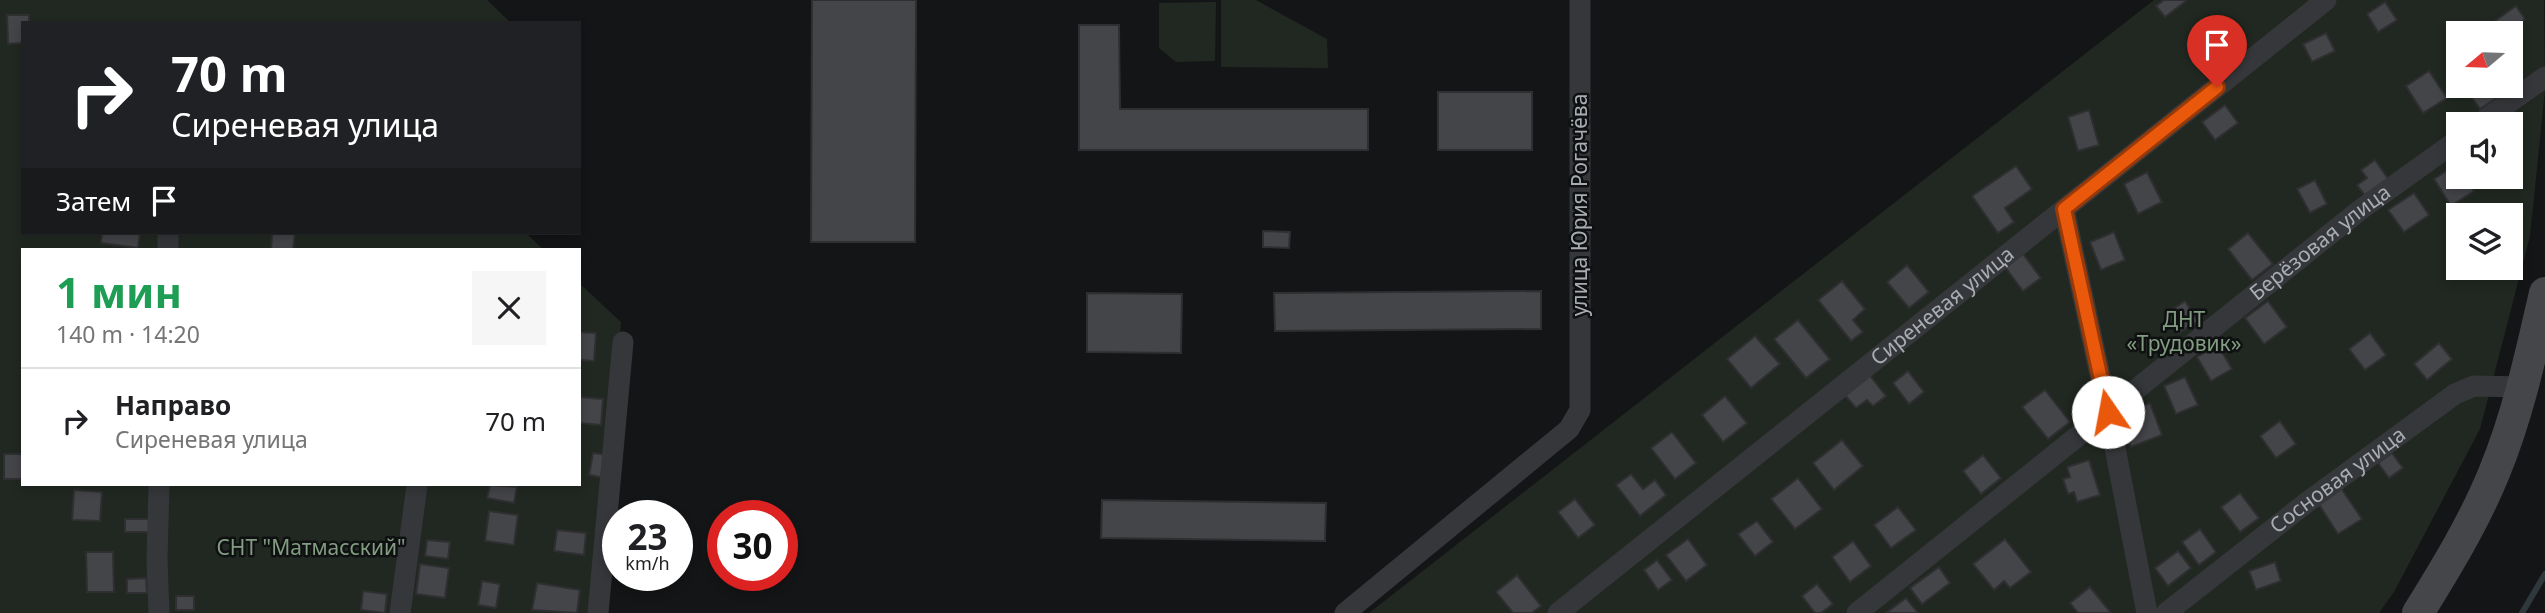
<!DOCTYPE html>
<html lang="ru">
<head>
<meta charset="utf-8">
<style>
  body { margin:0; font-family:"Noto Sans",sans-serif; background:#f6f6f6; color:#202124; height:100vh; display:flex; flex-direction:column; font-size:26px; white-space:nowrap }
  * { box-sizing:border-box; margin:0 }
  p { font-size:23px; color:#757577 }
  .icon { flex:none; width:38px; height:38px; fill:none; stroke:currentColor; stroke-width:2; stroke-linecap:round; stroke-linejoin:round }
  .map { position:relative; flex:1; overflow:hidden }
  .side { position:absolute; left:21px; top:248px; width:560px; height:238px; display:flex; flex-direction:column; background:#fff; border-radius:0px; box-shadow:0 4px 10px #0003 }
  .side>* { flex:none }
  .hud { position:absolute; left:21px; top:21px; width:560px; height:214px; border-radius:0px; box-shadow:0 4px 10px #0003; background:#202124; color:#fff; overflow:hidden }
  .needle { width:46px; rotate:251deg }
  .tools { position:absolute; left:2446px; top:21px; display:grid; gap:14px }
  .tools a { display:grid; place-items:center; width:77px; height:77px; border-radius:0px; background:#fff; box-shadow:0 4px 10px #0003; font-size:35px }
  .speed { position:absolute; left:602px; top:500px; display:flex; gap:14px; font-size:35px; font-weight:700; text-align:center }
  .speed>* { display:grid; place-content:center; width:91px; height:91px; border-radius:50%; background:#fff; box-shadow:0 4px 10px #0003; line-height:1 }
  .speed small { font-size:18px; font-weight:400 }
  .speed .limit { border:10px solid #d22; background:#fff; color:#111 }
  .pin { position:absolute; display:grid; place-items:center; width:60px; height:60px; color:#fff; margin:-72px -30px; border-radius:50% 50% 50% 0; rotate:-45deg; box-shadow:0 0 7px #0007 }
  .pin .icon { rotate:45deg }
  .me { position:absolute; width:77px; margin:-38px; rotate:348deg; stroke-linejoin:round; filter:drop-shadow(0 0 5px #0008) }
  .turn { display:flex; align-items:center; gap:24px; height:147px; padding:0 35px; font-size:32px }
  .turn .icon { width:91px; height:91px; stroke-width:2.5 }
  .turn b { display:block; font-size:49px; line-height:60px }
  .then { display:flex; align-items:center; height:66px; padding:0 35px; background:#0003; gap:14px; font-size:26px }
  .round { display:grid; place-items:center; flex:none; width:74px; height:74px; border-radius:0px; background:#f6f6f6 }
  .headline { display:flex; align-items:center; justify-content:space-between; height:119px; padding:0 35px }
  h1 { font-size:42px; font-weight:700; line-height:52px; color:#1e9e55 }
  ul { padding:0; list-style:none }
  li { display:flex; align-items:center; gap:21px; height:105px; padding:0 35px; border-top:2px solid #e0e0e0 }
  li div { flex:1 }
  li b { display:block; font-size:26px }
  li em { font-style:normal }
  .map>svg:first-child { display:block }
</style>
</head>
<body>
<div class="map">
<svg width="2545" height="613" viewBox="0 0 2545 613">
  <rect width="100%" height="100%" fill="#141516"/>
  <!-- green -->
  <g fill="#212821" fill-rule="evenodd">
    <polygon points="0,0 487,0 511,23 23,23 23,233 526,233 544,250 23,250 23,485 579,485 579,283 621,322 597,613 0,613"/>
    <polygon points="1221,0 1256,0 1327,39 1328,68 1221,67"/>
    <path d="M2154 0H2544L2545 90 2530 236 2480 429 2394 592 2379 613H1369ZM2459 33H2511V86H2459ZM2459 124H2511V177H2459ZM2459 215H2511V268H2459Z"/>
    <polygon points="1216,2 1215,61 1176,62 1159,48 1159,3"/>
  </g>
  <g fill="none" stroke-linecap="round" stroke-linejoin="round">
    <!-- stream -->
    <polyline stroke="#2f383d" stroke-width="6" points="2522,613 2545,574"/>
  </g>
  <!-- building -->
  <g fill="#444548" stroke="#2f2f32" stroke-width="2">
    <polygon points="812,0 916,0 915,242 811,242"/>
    <polygon points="2164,0 2185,0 2186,1 2165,17 2156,6"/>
    <polygon points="2385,2 2397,20 2378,32 2367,14"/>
    <polygon points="2516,6 2525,19 2504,33 2495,21"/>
    <polygon points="7,15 29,15 29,23 23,23 23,43 8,44"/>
    <polygon points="1079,25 1119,25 1120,109 1368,109 1368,150 1079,150"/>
    <polygon points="2326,33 2335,51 2312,62 2303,44"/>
    <polygon points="2429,71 2447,98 2423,113 2406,86"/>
    <polygon points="2464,86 2503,86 2507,91 2480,109"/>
    <rect x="1438" y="92" width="94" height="58"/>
    <polygon points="2225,105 2238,123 2215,140 2202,122"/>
    <polygon points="2089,110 2099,145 2078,151 2068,117"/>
    <polygon points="2375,160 2389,180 2366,197 2357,185 2367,178 2361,170"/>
    <polygon points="2457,164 2459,177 2465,177 2474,191 2451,206 2434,179"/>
    <polygon points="2016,166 2032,189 2005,208 2014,222 1998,233 1972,196"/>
    <polygon points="2147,172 2162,202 2138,214 2124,184"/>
    <polygon points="2315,180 2327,204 2310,213 2297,189"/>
    <polygon points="2414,193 2429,215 2404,232 2388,210"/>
    <polygon points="1263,231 1290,232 1289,248 1263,247"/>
    <polygon points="2114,232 2125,260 2101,270 2090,242"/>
    <polygon points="102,233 140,233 138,248 101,243"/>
    <polygon points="272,233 295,233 293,250 271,250"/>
    <polygon points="2248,233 2273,264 2252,280 2228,249"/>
    <polygon points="2023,254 2041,278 2023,291 2005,267"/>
    <polygon points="1907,265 1929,292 1909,308 1887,282"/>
    <polygon points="1842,281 1865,309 1853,320 1863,332 1851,341 1818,300"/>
    <polygon points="1541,291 1541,329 1275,331 1274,293"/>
    <polygon points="1087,293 1182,294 1181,353 1087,352"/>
    <polygon points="2185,301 2198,321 2179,333 2166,314"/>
    <polygon points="2268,301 2287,327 2264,344 2245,318"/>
    <polygon points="1798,320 1830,359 1806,378 1774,339"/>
    <polygon points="579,332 596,333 594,361 579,360"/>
    <polygon points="2370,333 2386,355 2365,370 2349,349"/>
    <polygon points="1755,336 1780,364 1751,388 1727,359"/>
    <polygon points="2439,343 2452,359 2427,380 2414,364"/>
    <polygon points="2218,345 2232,369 2211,381 2197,357"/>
    <polygon points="1908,371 1924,392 1909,404 1893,383"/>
    <polygon points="1868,373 1886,396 1873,406 1867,400 1856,408 1843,393"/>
    <polygon points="2185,377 2198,405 2176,414 2164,386"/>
    <polygon points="2045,390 2070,422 2048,439 2022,407"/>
    <polygon points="1725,396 1747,423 1723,442 1702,415"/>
    <polygon points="579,397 603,399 601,425 579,423"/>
    <polygon points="2150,403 2162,435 2131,447 2119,415"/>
    <polygon points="2280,421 2296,444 2276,458 2260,436"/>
    <polygon points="1672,432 1696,463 1675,479 1651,448"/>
    <polygon points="1842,440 1863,466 1834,490 1813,463"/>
    <polygon points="593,453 608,455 605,478 589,475"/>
    <polygon points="2392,453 2403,468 2389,478 2378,463"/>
    <rect x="4" y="454" width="19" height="25"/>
    <polygon points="1983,455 2001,478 1981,494 1963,471"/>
    <polygon points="2089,460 2100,495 2077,502 2074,492 2068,494 2063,479 2070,477 2067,467"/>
    <polygon points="1631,474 1643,489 1655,480 1666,495 1640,516 1616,485"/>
    <polygon points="1798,478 1822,509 1795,529 1771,499"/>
    <polygon points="490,485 517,487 514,503 487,498"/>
    <polygon points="2341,488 2362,519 2338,534 2318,503"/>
    <polygon points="74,490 102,492 100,521 72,520"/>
    <polygon points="2240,493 2259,518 2240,532 2221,507"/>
    <polygon points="1575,499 1595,525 1578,538 1558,512"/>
    <polygon points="1102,500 1326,503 1325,541 1101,538"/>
    <polygon points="1898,507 1916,530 1891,548 1874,525"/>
    <polygon points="489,511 518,515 514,545 485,541"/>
    <rect x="125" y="519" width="25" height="13"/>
    <polygon points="1757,521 1773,542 1755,556 1738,534"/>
    <polygon points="2200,529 2216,552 2199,565 2182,542"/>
    <polygon points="557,530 586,533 584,555 554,551"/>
    <polygon points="1688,539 1707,565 1686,581 1666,555"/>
    <polygon points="2005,539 2031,572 2010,588 2004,581 1994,590 1973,564"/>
    <polygon points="427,540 450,542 448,559 425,556"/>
    <polygon points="1853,541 1871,566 1850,582 1832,557"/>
    <polygon points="2178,551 2191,568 2168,586 2155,568"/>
    <polygon points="86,552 113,552 114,592 87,592"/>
    <polygon points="1657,560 1672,580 1658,590 1644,570"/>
    <polygon points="2275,562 2281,581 2256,590 2249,571"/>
    <polygon points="420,564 449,568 445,598 416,594"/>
    <polygon points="1939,567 1950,583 1922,604 1910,588"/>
    <polygon points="1517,575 1541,606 1532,613 1513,613 1496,592"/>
    <polygon points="146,578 147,593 127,593 127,579"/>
    <polygon points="482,581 500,584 496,608 478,605"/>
    <polygon points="537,583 580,590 577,613 532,610"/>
    <polygon points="1817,584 1833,604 1821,613 1815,613 1802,596"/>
    <polygon points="2090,587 2111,613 2078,613 2070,603"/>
    <polygon points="363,591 387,594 385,613 361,610"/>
    <rect x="176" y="596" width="18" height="14"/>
    <polygon points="1906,598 1918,613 1886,613"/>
  </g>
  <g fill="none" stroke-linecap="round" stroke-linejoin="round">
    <!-- minor -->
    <g stroke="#36373a" stroke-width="21">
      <polyline points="2479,124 2545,77"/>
      <polyline points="2064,209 2108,412 2147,613"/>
      <polyline points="168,250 168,233"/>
      <polyline points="159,485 157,559 159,613"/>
      <polyline points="400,613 417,485"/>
      <polyline points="598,613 623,342"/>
      <polyline points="1345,613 1569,429 1580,410 1580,0"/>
      <path id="s1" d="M1558 613 2326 0"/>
      <path id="s2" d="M1857 613 2360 210 2459 139"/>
      <path id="s3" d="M2166 613 2306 503 2455 394 2474 386 2524 387"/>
    </g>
    <!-- secondary -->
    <path stroke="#44464a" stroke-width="32" d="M2418 613C2446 568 2474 522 2494 473 2518 415 2531 354 2545 293"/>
  </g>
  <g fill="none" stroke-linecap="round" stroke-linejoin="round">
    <!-- route casing -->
    <g stroke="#983908" stroke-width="18">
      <polyline id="route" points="2108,412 2064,209 2217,87"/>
    </g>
    <!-- route -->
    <use href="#route" stroke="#ea580c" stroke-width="12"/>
  </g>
  <g text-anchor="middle" stroke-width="5" stroke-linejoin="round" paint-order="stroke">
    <!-- street labels -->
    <g font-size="21" fill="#a8adb4" stroke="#0f1011">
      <text transform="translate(1580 205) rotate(-90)" y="7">улица Юрия Рогачёва</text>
      <text dy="7" stroke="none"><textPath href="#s2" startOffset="593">Берёзовая улица</textPath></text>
      <text dy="7" stroke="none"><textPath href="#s1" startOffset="492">Сиреневая улица</textPath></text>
      <text dy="7" stroke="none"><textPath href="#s3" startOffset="217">Сосновая улица</textPath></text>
    </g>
    <!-- park labels -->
    <g font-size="21" fill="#829d81" stroke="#0f1011">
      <text x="2184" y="327">ДНТ<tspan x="2184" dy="24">«Трудовик»</tspan></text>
      <text x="311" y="555">СНТ "Матмасский"</text>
    </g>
  </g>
</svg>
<div class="tools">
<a><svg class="needle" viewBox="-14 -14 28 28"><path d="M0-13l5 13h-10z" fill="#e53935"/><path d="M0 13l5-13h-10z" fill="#757577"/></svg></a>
<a><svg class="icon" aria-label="sound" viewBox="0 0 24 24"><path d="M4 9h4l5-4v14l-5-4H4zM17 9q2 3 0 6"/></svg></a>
<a><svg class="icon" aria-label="layers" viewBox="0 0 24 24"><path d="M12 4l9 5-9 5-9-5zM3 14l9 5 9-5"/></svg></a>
</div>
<div class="speed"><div>23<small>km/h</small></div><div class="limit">30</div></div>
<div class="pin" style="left:2217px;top:87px;background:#d93025"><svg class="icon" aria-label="arrive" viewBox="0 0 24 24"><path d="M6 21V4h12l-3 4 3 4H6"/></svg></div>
<svg class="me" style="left:2108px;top:412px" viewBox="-20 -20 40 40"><circle r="19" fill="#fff"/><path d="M0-13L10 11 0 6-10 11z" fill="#ea580c"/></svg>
<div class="hud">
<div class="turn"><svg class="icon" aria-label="right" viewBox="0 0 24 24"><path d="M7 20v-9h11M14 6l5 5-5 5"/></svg><div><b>70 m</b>Сиреневая улица</div></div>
<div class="then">Затем<svg class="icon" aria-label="arrive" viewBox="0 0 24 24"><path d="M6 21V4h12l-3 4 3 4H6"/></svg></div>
</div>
<section class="side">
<div class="headline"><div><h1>1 мин</h1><p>140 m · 14:20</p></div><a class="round"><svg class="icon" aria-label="close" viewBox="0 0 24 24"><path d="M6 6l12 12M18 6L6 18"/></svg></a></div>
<ul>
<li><svg class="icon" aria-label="right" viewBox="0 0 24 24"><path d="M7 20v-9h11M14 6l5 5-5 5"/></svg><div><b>Направо</b><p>Сиреневая улица</p></div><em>70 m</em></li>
</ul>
</section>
</div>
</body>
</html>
